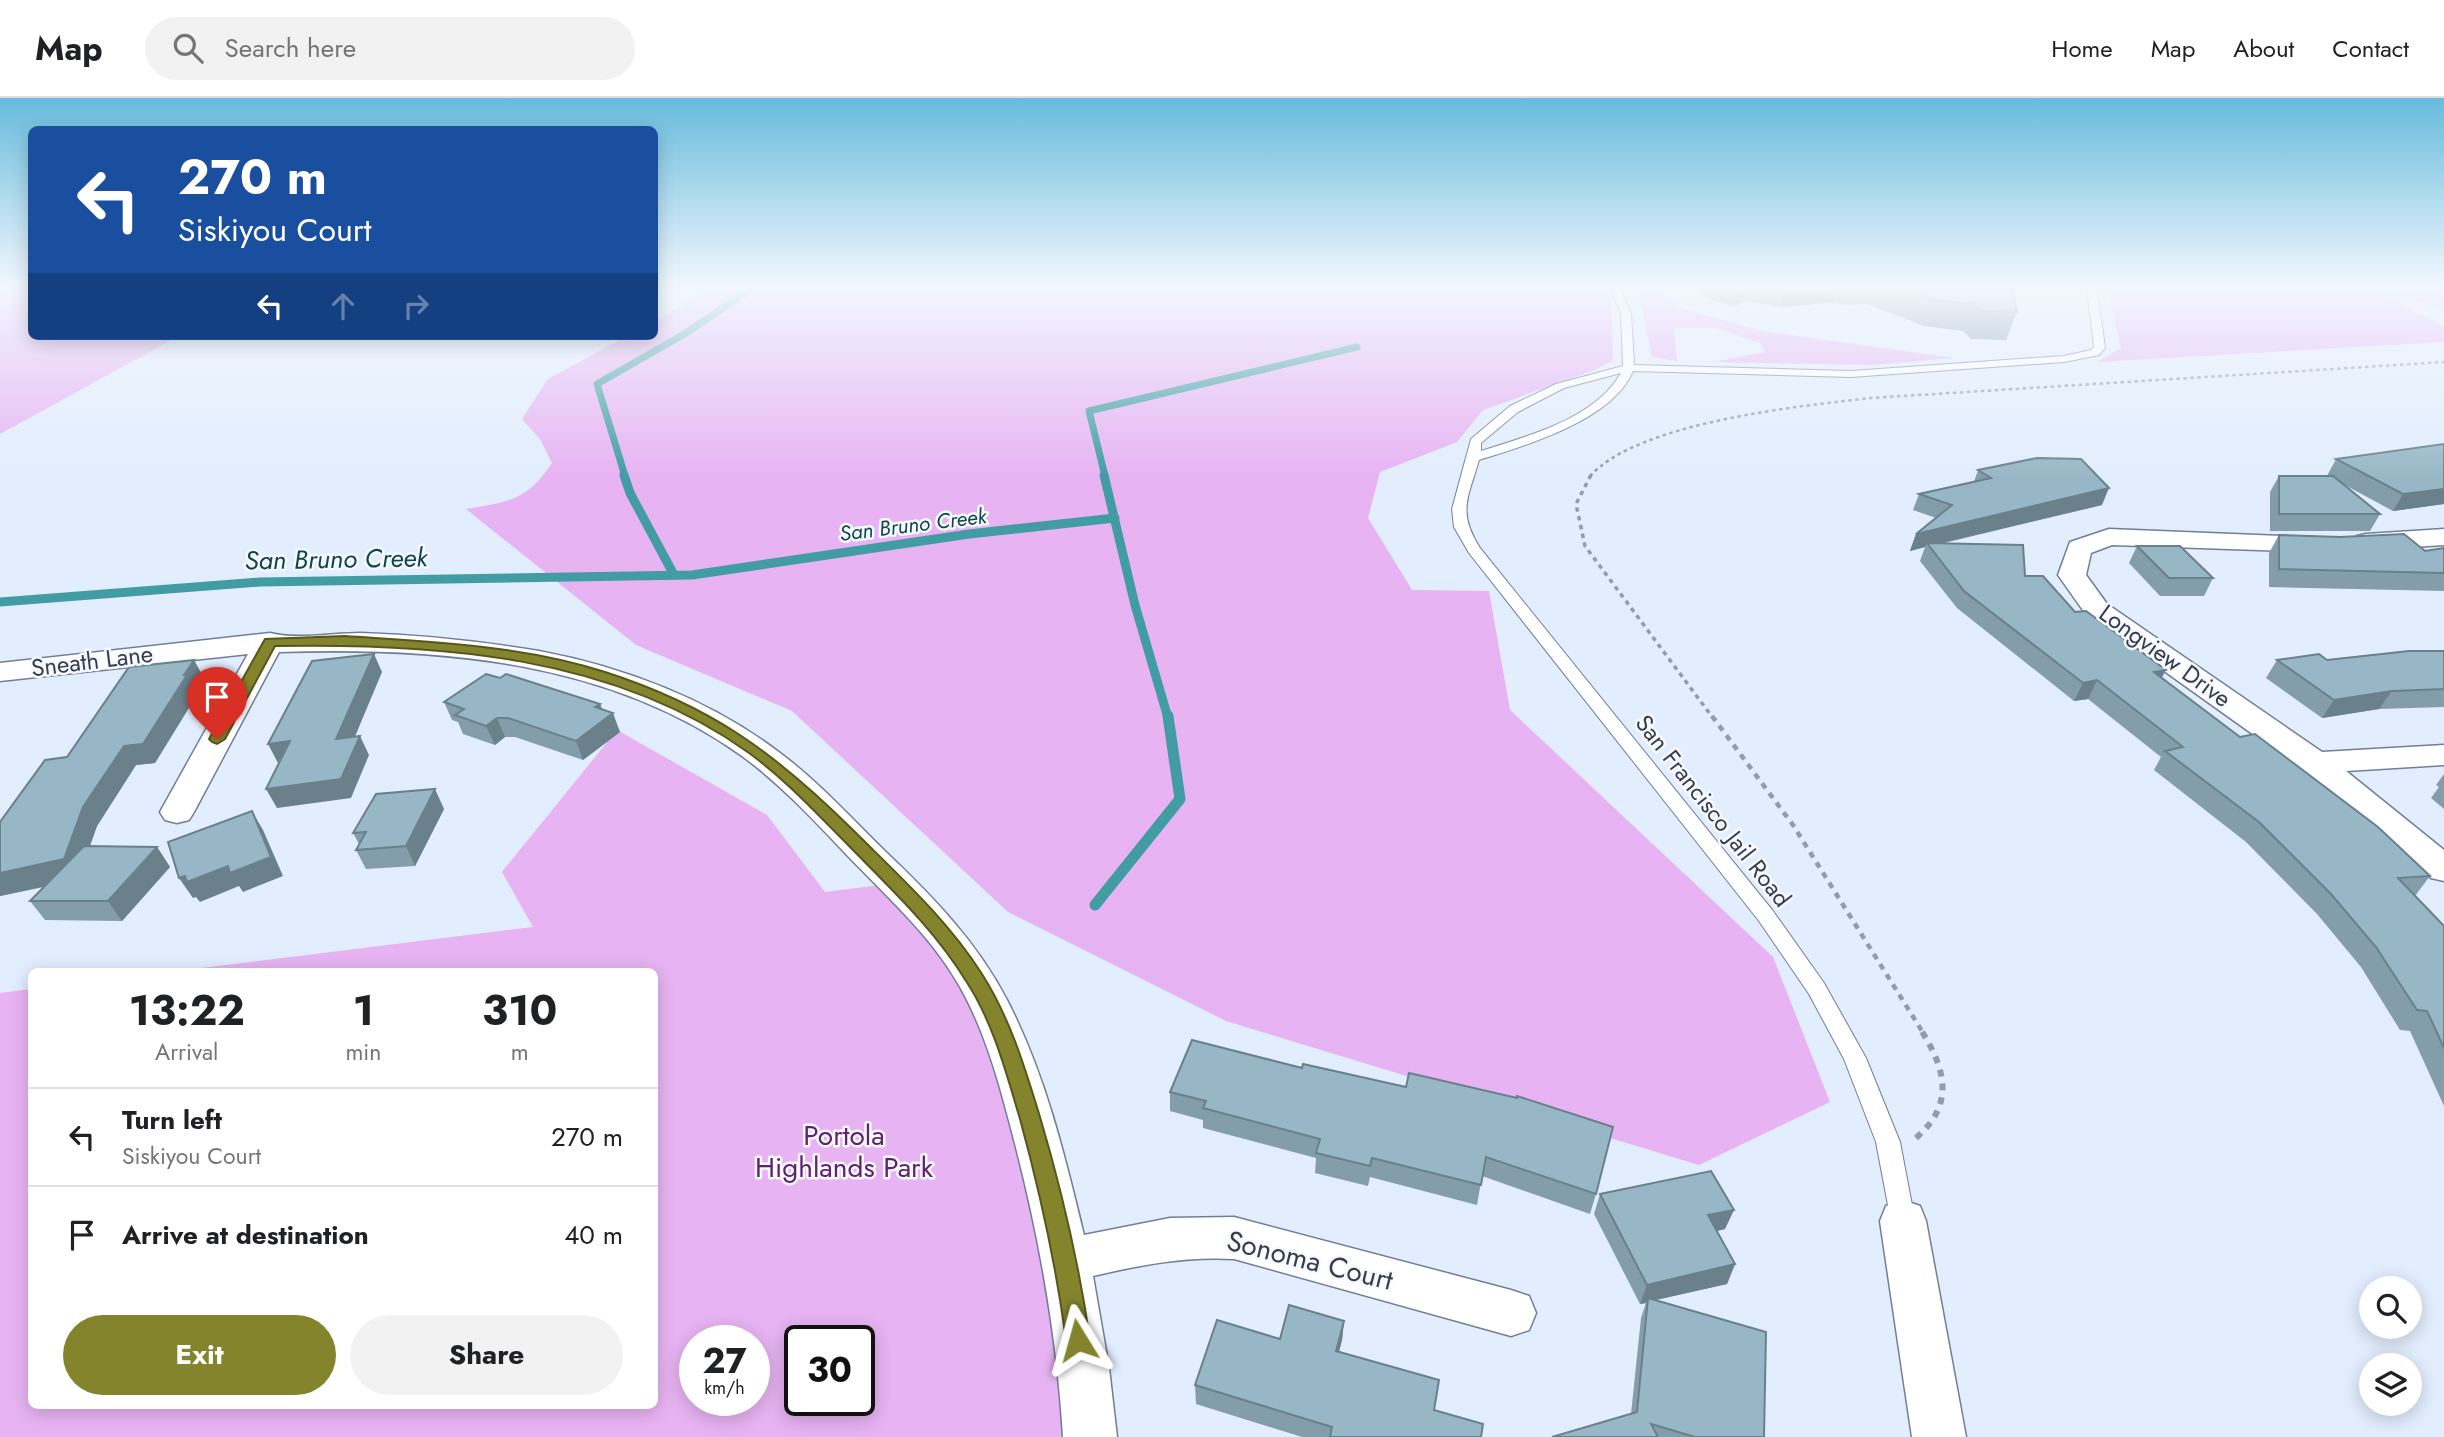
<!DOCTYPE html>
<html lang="en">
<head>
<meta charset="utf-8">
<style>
  body { margin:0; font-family:Jost,sans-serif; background:#f2f2f2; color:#202124; height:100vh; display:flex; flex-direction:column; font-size:26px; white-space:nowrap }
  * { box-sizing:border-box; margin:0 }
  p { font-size:23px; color:#757577 }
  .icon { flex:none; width:38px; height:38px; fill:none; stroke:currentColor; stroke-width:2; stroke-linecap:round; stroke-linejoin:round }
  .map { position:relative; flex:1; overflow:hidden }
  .drawer { position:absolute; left:28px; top:870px; width:630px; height:441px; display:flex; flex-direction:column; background:#fff; border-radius:10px; box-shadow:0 4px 18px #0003 }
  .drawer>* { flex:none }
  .top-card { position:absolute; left:28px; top:28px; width:630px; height:214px; border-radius:10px; box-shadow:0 4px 18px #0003; background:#1a4fa0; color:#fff; overflow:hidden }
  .controls { position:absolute; left:2359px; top:1178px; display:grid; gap:14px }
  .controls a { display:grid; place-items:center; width:63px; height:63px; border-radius:50%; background:#fff; box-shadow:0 4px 18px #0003; font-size:35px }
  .speed { position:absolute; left:679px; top:1227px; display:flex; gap:14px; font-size:35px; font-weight:700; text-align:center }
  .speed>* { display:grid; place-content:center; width:91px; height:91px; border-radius:50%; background:#fff; box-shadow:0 4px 18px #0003; line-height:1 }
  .speed small { font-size:18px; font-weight:400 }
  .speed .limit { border:4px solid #111; border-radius:10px; background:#fff; color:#111 }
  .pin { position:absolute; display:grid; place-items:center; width:60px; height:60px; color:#fff; margin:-72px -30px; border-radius:50% 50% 50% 0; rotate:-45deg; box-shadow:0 0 7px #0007 }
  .pin .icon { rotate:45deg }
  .me { position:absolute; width:77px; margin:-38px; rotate:352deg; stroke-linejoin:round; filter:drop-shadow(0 0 5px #0008) }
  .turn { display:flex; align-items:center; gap:24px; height:147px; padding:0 35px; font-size:32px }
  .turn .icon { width:91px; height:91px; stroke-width:2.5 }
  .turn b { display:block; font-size:49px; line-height:60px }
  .lanes { display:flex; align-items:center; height:66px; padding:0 35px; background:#0003; justify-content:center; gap:35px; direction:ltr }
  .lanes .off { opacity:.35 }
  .eta { display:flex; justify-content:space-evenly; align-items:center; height:119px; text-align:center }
  .eta b { font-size:42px; font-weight:700; line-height:49px }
  .button { display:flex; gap:14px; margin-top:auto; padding:14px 35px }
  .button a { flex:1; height:80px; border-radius:42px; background:#84842d; color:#fff; font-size:28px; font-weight:700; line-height:80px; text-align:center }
  .button a+a { background:#f2f2f2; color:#202124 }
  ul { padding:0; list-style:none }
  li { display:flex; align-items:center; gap:21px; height:98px; padding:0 35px; border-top:2px solid #e0e0e0 }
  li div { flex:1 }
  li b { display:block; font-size:26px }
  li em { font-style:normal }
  header { display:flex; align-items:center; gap:42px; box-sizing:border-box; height:98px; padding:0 35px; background:#fff; border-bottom:2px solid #e0e0e0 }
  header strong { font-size:33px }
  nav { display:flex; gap:38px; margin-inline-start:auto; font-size:24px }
  .search { width:490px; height:63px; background:#f2f2f2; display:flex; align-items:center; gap:18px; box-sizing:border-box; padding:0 24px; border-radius:38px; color:#757577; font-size:26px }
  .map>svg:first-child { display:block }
</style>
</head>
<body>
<header>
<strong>Map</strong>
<div class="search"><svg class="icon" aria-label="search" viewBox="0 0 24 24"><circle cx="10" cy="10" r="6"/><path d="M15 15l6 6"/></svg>Search here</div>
<nav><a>Home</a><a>Map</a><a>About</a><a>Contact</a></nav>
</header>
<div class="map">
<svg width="2444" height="1339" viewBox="0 0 2444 1339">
  <rect width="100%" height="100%" fill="#e2edfd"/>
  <!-- green -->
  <g fill="#e7b3f3" fill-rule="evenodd">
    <polygon points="0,191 31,191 32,238 179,238 0,336"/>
    <path d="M711 191H1605L1611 196 1613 262 1595 272 1483 312 1457 344 1380 374 1368 420 1412 492 1489 493 1510 612 1773 859 1830 1004 1699 1067 1226 923 1008 814 792 613 636 547 466 411C508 404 527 403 552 365L540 341 522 321 548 281 627 238H654L655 223Z"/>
    <polygon points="1635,191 1657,191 1678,209 1762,233 1954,260 1872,267 1714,264 1765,254 1760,245 1716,230 1674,230 1677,263 1652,259 1639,197"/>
    <polygon points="2107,191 2444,191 2444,210 2384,196 2444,229 2444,244 2097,264 2121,250"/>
    <path d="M617 632 767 717 825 794 912 783 974 876 1096 1339H0V895L31 891 32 1307H654V873H177L533 829 502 774ZM695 1242H754V1302H695ZM800 1242H859V1302H800Z"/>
  </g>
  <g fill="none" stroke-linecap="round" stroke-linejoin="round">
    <!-- stream-far2 -->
    <g stroke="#429ca3" stroke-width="7">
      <polyline points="625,378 597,286 686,235 745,195 744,191"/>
      <polyline points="1105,378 1089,313 1357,249"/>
    </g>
    <!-- stream-far1 -->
    <g stroke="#429ca3" stroke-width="9">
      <polyline points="624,377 630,395 674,477"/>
      <polyline points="1104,377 1135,507 1168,620"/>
      <polyline points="0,504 260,484 692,477 969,436 1115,420"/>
    </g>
    <!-- stream -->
    <polyline stroke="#429ca3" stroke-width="11" points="1095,807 1180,701 1168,618"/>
    <!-- service casing -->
    <g stroke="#707f96" stroke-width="2">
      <path id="service" d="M1610 191H1620L1631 215 1634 267 1851 273 2064 258 2091 252 2094 249 2087 191H2097L2105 250 2099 257 2064 264 1851 279 1633 273C1613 322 1525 348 1479 362 1468 401 1457 413 1480 450L1773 813 1824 885 1866 960 1900 1044 1915 1123 1912 1131 1903 1134 1894 1131 1891 1123 1876 1044 1844 961 1809 896 1759 823 1469 455 1454 429 1452 411 1471 341 1510 308 1556 286 1623 268 1621 215ZM1621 275C1595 321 1527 338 1481 353V345L1518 314 1564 290Z"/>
    </g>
    <!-- minor casing -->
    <g stroke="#707f96" stroke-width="3">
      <g id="minor">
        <polygon points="2109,431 2328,440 2332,446 2328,452 2319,454 2112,447 2091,455 2086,477 2107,506 2322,654 2444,647 2444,667 2346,673 2444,752 2444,783 2431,780 2303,672 2087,518 2058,477 2070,444"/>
        <polygon points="2444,431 2444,447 2366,452 2357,450 2353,444 2357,438 2366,436"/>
        <path d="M270 535C297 542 332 535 360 535 420 537 479 543 539 553 624 569 711 602 780 655 819 684 852 721 887 755 934 800 977 844 1007 902 1045 975 1065 1058 1084 1137L1170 1120 1234 1119 1511 1192 1529 1198 1536 1215 1529 1232 1511 1238 1234 1161C1185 1158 1140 1167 1093 1178L1109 1270 1117 1339H1063C1057 1237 1039 1137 1013 1038 1000 988 986 935 960 889 931 837 885 797 844 754 812 720 780 686 742 658 608 562 439 549 279 554L194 714 189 722 177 725 165 722 160 714 248 556 0 583V565Z"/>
        <polygon points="1903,1102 1920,1108 1926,1123 1966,1339 1912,1339 1880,1123 1886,1108"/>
      </g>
    </g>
    <!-- path-far3 -->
    <path stroke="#929ba8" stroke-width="2.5" stroke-dasharray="3.5 3.5" stroke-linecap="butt" d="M1590 378C1639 324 1800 308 1871 300L2444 264"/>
    <!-- path-far2 -->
    <polyline stroke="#929ba8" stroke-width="3.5" stroke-dasharray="4.5 4.5" stroke-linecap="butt" points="1591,377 1576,406 1585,448 1713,620"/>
    <!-- path-far1 -->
    <polyline stroke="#929ba8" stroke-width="4.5" stroke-dasharray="6 6" stroke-linecap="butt" points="1712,618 1793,727 1922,933"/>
    <!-- path -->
    <path stroke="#929ba8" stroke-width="6" stroke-dasharray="7 7" stroke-linecap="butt" d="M1916 1040C1955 1006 1946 972 1921 932"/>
    <!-- service -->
    <use href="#service" fill="#fff" fill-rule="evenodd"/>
    <!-- minor -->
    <use href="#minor" fill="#fff" fill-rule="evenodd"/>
  </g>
  <!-- wall -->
  <g fill="#839daa">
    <polygon points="1697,191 2012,191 2017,214 2006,242 1971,241 1963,233 1924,228 1867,206 1842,207 1835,204 1781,209 1745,203 1734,208 1714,203 1697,193"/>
    <polygon points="2444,346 2444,406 2393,413 2343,386 2380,416 2370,433 2270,433 2270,394 2279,378 2328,378 2327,378 2336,361"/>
    <polygon points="1978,372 2102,407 1940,446 2025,478 2075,514 2166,572 2161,580 2240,639 2430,778 2415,798 2444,828 2444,1008 2410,933 2400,932 2361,869 2317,816 2246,744 2154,672 2161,659 2088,601 2074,603 1957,510 1920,463 1925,449 1910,453 1916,436 1936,420 1913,412 1919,396 1974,384"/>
    <polygon points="2279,437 2425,453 2444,450 2444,493 2269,489 2269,455"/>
    <polygon points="2137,448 2213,480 2204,498 2160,498 2129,465"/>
    <polygon points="2444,553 2444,609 2379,611 2322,620 2266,580 2277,562 2327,562"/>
    <polygon points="204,580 197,593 198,595 155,665 136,667 97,728 90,748 157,749 170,769 122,823 45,822 30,803 44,789 0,798 67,659"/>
    <polygon points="444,604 600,606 602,611 620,634 583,662 515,639 505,639 495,647 463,636 458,624 452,622"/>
    <polygon points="2444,676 2444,711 2431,700 2439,689 2436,687"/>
    <polygon points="444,711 415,768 366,771 356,752 359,746 353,735"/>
    <polygon points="1192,942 1596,1096 1590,1116 1482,1078 1477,1107 1370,1079 1368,1088 1315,1075 1316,1060 1203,1030 1203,1022 1170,1013 1170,994"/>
    <polygon points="1600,1096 1725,1131 1717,1133 1735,1166 1727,1186 1655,1202 1764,1339 1552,1339 1631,1316 1641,1220 1646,1205 1640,1206 1594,1116"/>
    <polygon points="1344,1223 1342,1242 1339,1254 1434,1312 1481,1339 1302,1339 1196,1306 1195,1287 1280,1241"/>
  </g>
  <!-- shaded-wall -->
  <g fill="#6a808b">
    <polygon points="1738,191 1747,191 1745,203 1734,208"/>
    <polygon points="1785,191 1838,191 1835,204 1781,209"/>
    <polygon points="2109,390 2102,407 1929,448 1927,445 1925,449 1910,453 1916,436"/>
    <polygon points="2444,391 2444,406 2393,413 2403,396"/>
    <polygon points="374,556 382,574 346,660 336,641"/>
    <polygon points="194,562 204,580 197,593 198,595 155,665 136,667 97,728 78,781 0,798 0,775 124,648 184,577"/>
    <polygon points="2166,572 2156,590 2154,574"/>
    <polygon points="2097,582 2088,601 2074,603 2083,585"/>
    <polygon points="2392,593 2379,611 2322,620 2334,602"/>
    <polygon points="600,606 605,621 613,615 620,634 583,662 576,643 595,609"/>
    <polygon points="497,620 505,639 495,647 486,628"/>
    <polygon points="360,638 369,657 351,700 277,710 266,691"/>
    <polygon points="290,643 278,665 268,646"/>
    <polygon points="435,691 444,711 415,768 406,748"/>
    <polygon points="252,713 263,732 283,778 243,794 239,788 200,804 196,799 193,800 179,780"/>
    <polygon points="157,749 170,769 122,823 108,803"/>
    <polygon points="1734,1112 1725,1131 1700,1137 1708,1117"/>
    <polygon points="1735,1166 1727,1186 1647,1204 1648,1200 1646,1205 1640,1206 1647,1187"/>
    <polygon points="1344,1223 1342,1242 1334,1272 1336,1253"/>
  </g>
  <!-- building -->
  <g fill="#98b7c6" stroke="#6a808b" stroke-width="2">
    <polygon points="1907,191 2012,191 2017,214 1980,213 1973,206 1933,202"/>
    <polygon points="2444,346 2444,391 2403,396 2336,361"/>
    <polygon points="2037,360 2081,361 2109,390 1916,436 1952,407 1919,396 1991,380 1978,372"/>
    <polygon points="2279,378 2333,378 2380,416 2279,416"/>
    <polygon points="2404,436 2425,453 2444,450 2444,475 2279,471 2279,437 2340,439"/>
    <polygon points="1927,445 2023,447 2025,478 2043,478 2075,514 2086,513 2166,572 2154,574 2240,639 2255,636 2378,729 2430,778 2398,780 2444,828 2444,950 2427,913 2417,912 2376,849 2331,796 2259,724 2165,653 2183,649 2097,582 2083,585 1964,493"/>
    <polygon points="2137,448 2180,448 2213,480 2169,480"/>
    <polygon points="2409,553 2444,553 2444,591 2392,593 2334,602 2277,562 2319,556 2327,562"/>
    <polygon points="374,556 336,641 360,638 341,681 266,691 290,643 268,646 312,563"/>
    <polygon points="194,562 184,577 187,577 143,646 124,648 83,709 64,761 0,775 0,724 45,662 67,659 129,569"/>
    <polygon points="486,576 500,580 506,576 600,606 595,609 613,615 576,643 508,620 497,620 486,628 455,617 464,611 444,604"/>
    <polygon points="435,691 406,748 356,752 366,734 353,735 376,696"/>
    <polygon points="252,713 271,759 230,775 228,768 187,784 185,778 179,780 168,744"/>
    <polygon points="84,748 157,749 108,803 30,803"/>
    <polygon points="1192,942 1302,970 1303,966 1406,989 1409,975 1517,1000 1517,998 1613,1029 1596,1096 1486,1059 1481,1087 1372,1060 1370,1068 1316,1055 1320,1041 1203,1010 1206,1003 1170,994"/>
    <polygon points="1711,1073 1734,1112 1708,1117 1735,1166 1647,1187 1600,1096"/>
    <polygon points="1648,1200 1766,1234 1764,1339 1695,1339 1651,1326 1658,1339 1552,1339 1637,1314"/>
    <polygon points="1289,1207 1344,1223 1336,1253 1439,1282 1434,1312 1483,1326 1481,1339 1330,1339 1332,1329 1195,1287 1217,1222 1280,1241"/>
  </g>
  <!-- sky -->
  <linearGradient id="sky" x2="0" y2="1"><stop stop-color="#67bbdc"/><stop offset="0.5" stop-color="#f2f7fe"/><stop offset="1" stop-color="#f2f7fe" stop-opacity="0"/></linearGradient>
  <rect width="2444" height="379" fill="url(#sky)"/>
  <!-- route -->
  <path fill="#84842d" stroke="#56561d" stroke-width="2" d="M345 538C432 544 521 547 605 574 711 608 774 654 853 732 899 778 947 821 982 876 1010 920 1025 970 1040 1019 1062 1093 1079 1166 1090 1242L1087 1250 1078 1254 1070 1250 1066 1242C1056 1167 1040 1094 1020 1021 1006 974 993 924 966 883 934 831 891 791 849 748 817 716 786 682 749 655 613 557 437 545 275 548L225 641 217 646 212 644 209 641 265 541Z"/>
  <g text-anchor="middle" stroke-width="5" stroke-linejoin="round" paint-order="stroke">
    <!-- far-water labels -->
    <g font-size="21" font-style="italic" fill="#0e4749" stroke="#f6f9ff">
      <text transform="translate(913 427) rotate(-7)" y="7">San Bruno Creek</text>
    </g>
    <!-- street labels -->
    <g font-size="24" fill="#373d48" stroke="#f6f9ff">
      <text transform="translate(2165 558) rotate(36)" y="8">Longview Drive</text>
      <text transform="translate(92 563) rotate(-7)" y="8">Sneath Lane</text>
      <text transform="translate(1713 713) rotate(52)" y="8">San Francisco Jail Road</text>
    </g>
    <!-- water labels -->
    <g font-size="26" font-style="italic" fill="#0e4749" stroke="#f6f9ff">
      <text transform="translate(336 461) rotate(-1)" y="9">San Bruno Creek</text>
    </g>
    <!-- near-park labels -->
    <g font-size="28" fill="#61216f" stroke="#f6f9ff">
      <text x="844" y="1047">Portola<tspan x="844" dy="32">Highlands Park</tspan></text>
    </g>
    <!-- near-street labels -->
    <g font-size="28" fill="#373d48" stroke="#f6f9ff">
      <text transform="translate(1310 1162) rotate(14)" y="10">Sonoma Court</text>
    </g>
  </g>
</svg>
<div class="controls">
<a><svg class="icon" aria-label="search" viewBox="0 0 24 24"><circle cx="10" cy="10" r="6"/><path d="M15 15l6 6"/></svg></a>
<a><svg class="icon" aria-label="layers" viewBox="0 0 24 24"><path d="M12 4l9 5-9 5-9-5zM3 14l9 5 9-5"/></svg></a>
</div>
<div class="speed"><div>27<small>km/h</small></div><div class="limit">30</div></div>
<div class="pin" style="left:217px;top:641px;background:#d93025"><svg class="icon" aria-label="arrive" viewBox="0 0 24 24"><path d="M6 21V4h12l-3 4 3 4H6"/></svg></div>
<svg class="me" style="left:1078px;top:1242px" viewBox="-20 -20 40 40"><path d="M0-17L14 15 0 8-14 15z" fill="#84842d" stroke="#fff" stroke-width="4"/></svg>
<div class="top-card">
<div class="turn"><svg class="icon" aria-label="left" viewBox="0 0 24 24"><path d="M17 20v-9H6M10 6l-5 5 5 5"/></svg><div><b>270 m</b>Siskiyou Court</div></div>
<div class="lanes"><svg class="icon" aria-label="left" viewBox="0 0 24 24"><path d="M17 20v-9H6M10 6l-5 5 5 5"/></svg><svg class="icon off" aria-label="ahead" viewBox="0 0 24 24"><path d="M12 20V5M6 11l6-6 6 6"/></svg><svg class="icon off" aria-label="right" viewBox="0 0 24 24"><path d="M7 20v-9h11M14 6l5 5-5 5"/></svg></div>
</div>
<section class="drawer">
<div class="eta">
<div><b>13:22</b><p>Arrival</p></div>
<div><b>1</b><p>min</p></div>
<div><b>310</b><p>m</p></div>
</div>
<ul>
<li><svg class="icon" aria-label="left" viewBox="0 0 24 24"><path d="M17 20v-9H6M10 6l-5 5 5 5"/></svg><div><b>Turn left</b><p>Siskiyou Court</p></div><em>270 m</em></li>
<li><svg class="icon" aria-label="arrive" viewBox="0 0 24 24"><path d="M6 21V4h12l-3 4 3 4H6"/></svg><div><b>Arrive at destination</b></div><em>40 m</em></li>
</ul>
<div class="button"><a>Exit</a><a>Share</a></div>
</section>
</div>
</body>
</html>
